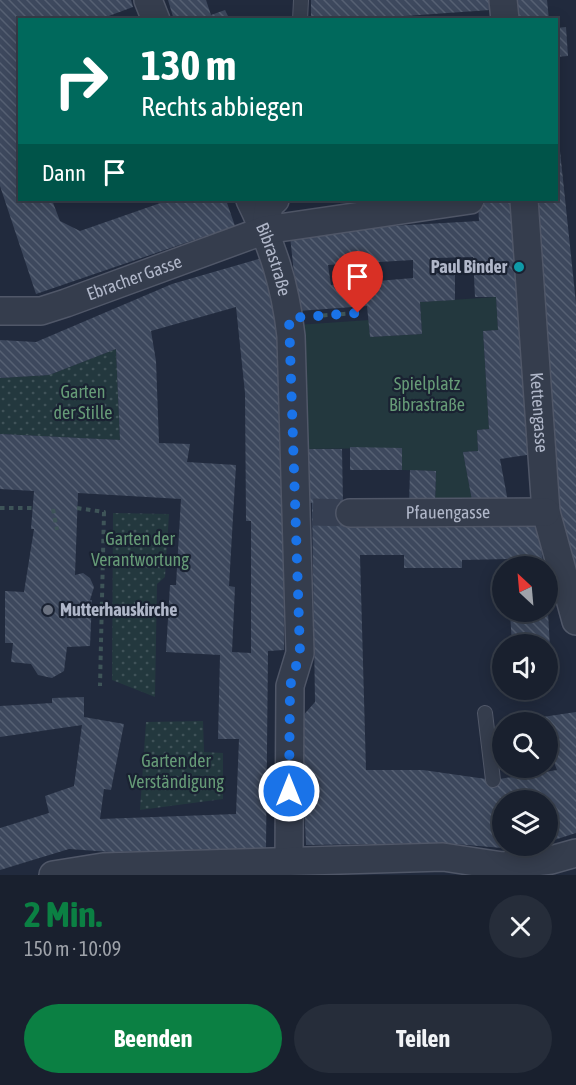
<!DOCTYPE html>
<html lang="de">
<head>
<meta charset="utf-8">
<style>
  body { margin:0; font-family:"Asap Condensed",sans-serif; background:#262d3a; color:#f1f3f6; height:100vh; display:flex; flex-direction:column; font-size:22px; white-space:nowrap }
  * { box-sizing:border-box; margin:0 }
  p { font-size:20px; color:#9fa3aa }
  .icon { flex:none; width:33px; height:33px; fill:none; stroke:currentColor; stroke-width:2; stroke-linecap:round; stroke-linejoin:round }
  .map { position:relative; height:875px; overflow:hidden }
  .side { display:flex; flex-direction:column; background:#19202e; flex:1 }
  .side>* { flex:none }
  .hud { position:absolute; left:18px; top:18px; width:540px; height:183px; border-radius:0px; box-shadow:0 3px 15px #0003,0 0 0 2px #373e4a; background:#00695c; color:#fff; overflow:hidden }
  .needle { width:39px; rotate:334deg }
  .tools { position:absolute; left:492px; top:556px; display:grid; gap:12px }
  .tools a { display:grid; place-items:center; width:66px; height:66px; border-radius:50%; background:#19202e; box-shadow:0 3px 15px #0003,0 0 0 2px #373e4a; font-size:30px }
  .pin { position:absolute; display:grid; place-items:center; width:51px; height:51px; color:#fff; margin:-62px -26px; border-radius:50% 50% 50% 0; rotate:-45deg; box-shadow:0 0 6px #0007 }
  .pin .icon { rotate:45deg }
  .me { position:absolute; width:66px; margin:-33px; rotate:0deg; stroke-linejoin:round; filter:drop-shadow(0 0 4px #0008) }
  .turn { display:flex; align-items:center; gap:21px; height:126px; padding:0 24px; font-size:27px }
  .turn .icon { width:78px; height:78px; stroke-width:2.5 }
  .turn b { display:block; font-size:42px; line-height:51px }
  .then { display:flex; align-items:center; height:57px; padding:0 24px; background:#0003; gap:12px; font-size:22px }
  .round { display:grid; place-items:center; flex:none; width:63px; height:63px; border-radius:32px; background:#262d3a }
  .headline { display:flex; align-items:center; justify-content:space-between; height:102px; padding:0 24px }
  h1 { font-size:36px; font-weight:700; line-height:45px; color:#0b8043 }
  .button { display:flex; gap:12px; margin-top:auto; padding:12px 24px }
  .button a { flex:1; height:69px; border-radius:36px; background:#0b8043; color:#fff; font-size:24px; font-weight:700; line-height:69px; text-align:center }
  .button a+a { background:#262d3a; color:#f1f3f6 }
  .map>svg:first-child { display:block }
</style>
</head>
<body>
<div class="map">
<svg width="576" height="875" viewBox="0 0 576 875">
  <defs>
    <pattern id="grass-dots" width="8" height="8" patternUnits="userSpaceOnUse" patternTransform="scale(1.5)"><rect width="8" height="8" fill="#23383e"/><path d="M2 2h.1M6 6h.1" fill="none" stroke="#405359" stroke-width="1.8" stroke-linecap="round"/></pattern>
    <pattern id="building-back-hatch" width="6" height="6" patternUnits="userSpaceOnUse" patternTransform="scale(1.5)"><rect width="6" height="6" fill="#3d485d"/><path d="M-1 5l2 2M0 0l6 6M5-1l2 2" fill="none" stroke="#566073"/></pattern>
  </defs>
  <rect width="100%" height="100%" fill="#212a3d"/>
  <!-- grass -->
  <g fill="url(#grass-dots)">
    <polygon points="116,349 120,440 0,434 0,378 49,375"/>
    <polygon points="113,513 169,514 165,577 157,584 155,697 112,680"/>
    <polygon points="203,721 204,752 223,753 223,799 140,810 146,722"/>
  </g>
  <!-- park -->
  <polygon fill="#23383e" points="496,297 498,330 483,331 489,429 477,430 478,451 463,452 473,506 435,505 436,471 402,470 401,448 302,449 296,325 369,320 370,337 422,334 420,302"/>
  <!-- building -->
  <g fill="url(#building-back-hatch)" fill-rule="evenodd">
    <polygon points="0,0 131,0 133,7 98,20 20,20 20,200 52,200 60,221 80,231 169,200 226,200 235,226 36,294 0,186"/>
    <polygon points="168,0 206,0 211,15 225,10 230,20 174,20"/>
    <polygon points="311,0 490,0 490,10 405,16 405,20 311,20"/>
    <polygon points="509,0 547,0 549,20 511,20"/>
    <polygon points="566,27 568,56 556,57 556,28"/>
    <polygon points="556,113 576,303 576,586 561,534 526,200 556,200"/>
    <path d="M513 202 534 454 500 459 509 507 473 506 463 452 478 451 477 430 489 429 483 331 498 330 496 297H475L473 257 436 258 437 273 455 272V300L420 302 422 334 370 337 367 306 298 311 290 236 338 229 479 221 478 203ZM413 260V278L331 285 328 265Z"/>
    <path d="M262 258 275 296 283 405 284 650 268 651 266 848 111 852 69 849 0 870V828L49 813 45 796 74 786 82 725 0 737V706L52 703V698L84 697V717L124 724 111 790 104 789 100 819 236 814 239 739H218L220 655 166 652 170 585H176L181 499 78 493 75 575 83 573 90 578 94 587 90 600H92L90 646 67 647 64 671 52 678 38 675 31 664 11 662 13 643H5V591L24 592 34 529H31L34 491 0 489V434L120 440 116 349 49 375 0 378V340L36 342 172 284ZM236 307 245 393 246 521H251V653L232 652 235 587 229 586 236 465 187 462 190 444 159 443 156 361 151 331Z"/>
    <polygon points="350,447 402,448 402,470 350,470"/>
    <polygon points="302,449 342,449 343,504 536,518 544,567 513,567 513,559 462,560 462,568 404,568 404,555 360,555 366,770 423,770 493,780 557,770 548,747 548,723 538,723 536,718 576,712 576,833 548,842 548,801 502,801 502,848 444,843 306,845 300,719 315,702 312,503 302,503"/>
    <polygon points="410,470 436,471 435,505 409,505"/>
    <polygon points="510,612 548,612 550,649 548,650 548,645 512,645"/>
  </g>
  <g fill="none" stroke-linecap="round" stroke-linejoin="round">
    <!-- street-tunnel -->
    <polyline stroke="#363f52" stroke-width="27" stroke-dasharray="27 14" stroke-linecap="butt" points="313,512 350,513"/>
    <!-- lane casing -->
    <g stroke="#505768" stroke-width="16">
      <g id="lane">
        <polyline points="300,20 301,0"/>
        <polyline points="485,713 493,780"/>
      </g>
    </g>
    <!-- street casing -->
    <g stroke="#505768" stroke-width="30">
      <g id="street">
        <polyline points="148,0 156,20"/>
        <polyline points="503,0 505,20"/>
        <path id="s1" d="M250 200C273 247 285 284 291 336L300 653 290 686 289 861"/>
        <path id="s2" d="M524 200 546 512 576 621"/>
        <polyline points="265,230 269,205 275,200"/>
        <path id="s3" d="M0 311H41L66 303 265 230 470 200"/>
        <path id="s4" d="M350 513 546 512"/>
        <polyline points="53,875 103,867 443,857 503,866 551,860 576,853"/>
      </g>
    </g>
    <!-- path -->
    <g stroke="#3e5458" stroke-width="4" stroke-dasharray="4.5 4.5" stroke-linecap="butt">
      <polyline points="314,316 358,313"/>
      <polyline points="0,508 33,508"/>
      <polyline points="77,508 104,512 100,686"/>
      <polyline points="53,509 57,530"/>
    </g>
    <!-- lane -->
    <use href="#lane" stroke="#353d4d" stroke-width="14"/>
    <!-- street -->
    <use href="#street" stroke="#353d4d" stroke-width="27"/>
  </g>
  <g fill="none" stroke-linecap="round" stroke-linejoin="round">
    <!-- route -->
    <polyline stroke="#1a73e8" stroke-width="10" stroke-dasharray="0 18" points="289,791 290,686 300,653 289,318 358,313"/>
  </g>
  <!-- markers -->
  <circle fill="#0f9aa8" stroke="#1a2232" stroke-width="2" cx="519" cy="267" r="6"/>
  <circle fill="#6b7280" stroke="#1a2232" stroke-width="2" cx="48" cy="610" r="6"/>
  <g text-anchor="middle" stroke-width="4.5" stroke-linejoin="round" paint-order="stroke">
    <!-- street labels -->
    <g font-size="18" fill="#b0b7c9" stroke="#1a2232">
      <text dy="6" stroke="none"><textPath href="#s1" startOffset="64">Bibrastraße</textPath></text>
      <text dy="6" stroke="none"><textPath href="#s3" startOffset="140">Ebracher Gasse</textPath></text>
      <text dy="6" stroke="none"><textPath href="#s2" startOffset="213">Kettengasse</textPath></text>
      <text dy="6" stroke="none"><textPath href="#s4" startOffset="98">Pfauengasse</textPath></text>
    </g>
    <!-- poi labels -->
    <g font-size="18" font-weight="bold" fill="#b0b7c9" stroke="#1a2232" text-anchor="end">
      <text x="507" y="273">Paul Binder</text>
      <text x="60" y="616" text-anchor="start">Mutterhauskirche</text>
    </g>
    <!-- park labels -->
    <g font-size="18" fill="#669b77" stroke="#1a2232">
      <text x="427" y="390">Spielplatz<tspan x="427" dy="21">Bibrastraße</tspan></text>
      <text x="83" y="398">Garten<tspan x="83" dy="21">der Stille</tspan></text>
      <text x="140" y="545">Garten der<tspan x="140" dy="21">Verantwortung</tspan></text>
      <text x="176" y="767">Garten der<tspan x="176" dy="21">Verständigung</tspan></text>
    </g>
  </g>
</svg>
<div class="tools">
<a><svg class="needle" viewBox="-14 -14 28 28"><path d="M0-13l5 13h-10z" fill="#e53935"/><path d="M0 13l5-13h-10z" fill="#9fa3aa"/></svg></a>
<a><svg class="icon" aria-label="sound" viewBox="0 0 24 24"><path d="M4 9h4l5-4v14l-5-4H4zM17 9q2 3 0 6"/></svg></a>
<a><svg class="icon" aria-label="search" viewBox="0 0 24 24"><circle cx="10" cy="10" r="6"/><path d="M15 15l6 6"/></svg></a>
<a><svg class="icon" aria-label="layers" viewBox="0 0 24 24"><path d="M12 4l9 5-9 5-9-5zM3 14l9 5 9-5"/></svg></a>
</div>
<div class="pin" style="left:358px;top:313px;background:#d93025"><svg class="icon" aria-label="arrive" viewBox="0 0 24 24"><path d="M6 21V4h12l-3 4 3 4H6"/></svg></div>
<svg class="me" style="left:289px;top:791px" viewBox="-20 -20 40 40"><circle r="17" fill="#1a73e8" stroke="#fff" stroke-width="3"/><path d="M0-11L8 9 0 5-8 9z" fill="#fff"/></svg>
<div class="hud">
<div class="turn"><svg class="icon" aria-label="right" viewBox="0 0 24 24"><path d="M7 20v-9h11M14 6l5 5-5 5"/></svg><div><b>130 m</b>Rechts abbiegen</div></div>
<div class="then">Dann<svg class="icon" aria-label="arrive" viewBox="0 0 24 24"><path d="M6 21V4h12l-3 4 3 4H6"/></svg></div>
</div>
</div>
<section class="side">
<div class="headline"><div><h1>2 Min.</h1><p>150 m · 10:09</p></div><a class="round"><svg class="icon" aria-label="close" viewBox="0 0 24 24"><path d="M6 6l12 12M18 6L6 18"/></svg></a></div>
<div class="button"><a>Beenden</a><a>Teilen</a></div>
</section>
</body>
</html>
